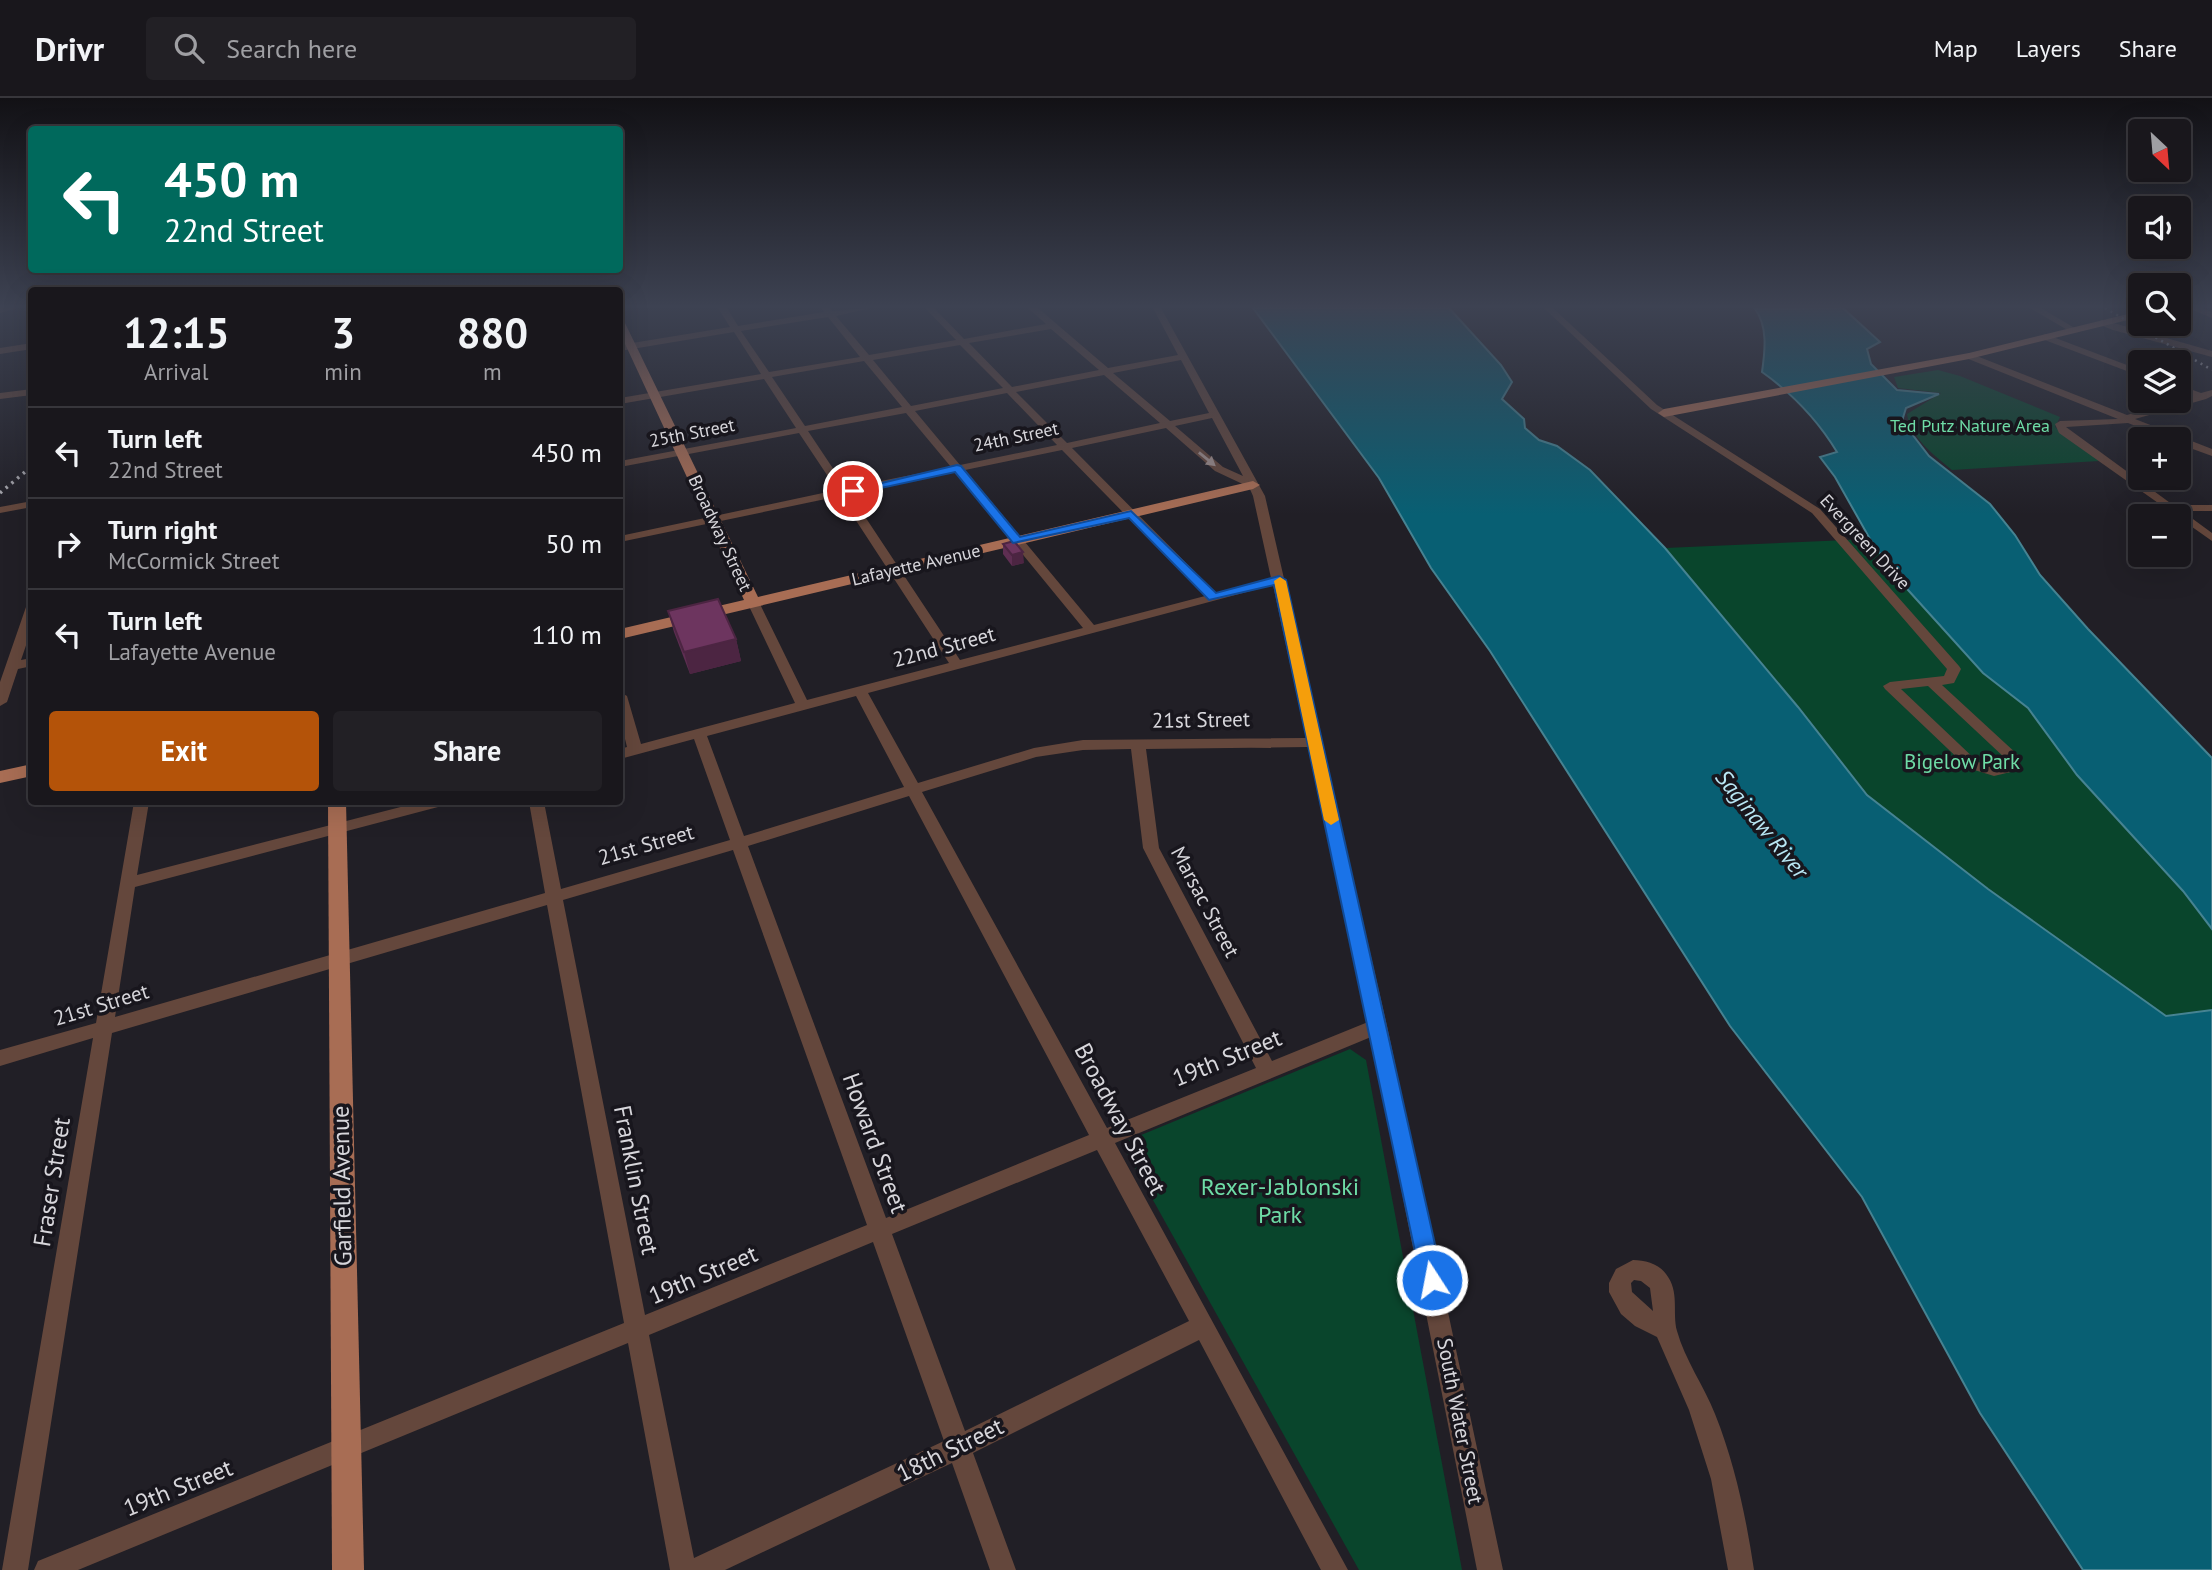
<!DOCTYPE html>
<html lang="en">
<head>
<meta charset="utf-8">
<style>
  body { margin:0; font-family:"PT Sans",sans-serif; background:#222025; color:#f1f3f6; height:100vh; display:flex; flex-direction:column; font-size:26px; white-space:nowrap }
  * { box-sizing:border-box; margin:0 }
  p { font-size:23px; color:#9f9fa3 }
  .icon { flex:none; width:38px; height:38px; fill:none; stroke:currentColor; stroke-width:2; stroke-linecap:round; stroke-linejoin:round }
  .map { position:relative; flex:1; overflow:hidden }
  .drawer { position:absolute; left:28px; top:189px; width:595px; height:518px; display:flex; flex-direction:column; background:#19171c; border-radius:7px; box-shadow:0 7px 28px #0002,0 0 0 2px #37363b }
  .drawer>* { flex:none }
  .hud { position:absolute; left:28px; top:28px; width:595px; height:147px; border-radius:7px; box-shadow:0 7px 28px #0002,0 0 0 2px #37363b; background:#00695c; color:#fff; overflow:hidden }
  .needle { width:46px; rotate:154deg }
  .buttons { position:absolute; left:2128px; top:21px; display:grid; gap:14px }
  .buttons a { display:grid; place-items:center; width:63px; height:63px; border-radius:7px; background:#19171c; box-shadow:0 7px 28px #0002,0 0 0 2px #37363b; font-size:35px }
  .pin { position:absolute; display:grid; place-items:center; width:60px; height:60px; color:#fff; margin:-30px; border:4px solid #fff; border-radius:50%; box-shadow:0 2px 7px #0007 }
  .me { position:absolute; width:77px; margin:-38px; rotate:349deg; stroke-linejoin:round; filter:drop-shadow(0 0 5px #0008) }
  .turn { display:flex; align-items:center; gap:24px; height:147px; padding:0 21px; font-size:32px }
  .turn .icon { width:91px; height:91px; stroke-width:2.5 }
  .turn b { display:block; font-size:49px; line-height:60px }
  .eta { display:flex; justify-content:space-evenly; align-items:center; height:119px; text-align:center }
  .eta b { font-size:42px; font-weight:800; line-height:49px }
  .cta { display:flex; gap:14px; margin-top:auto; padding:14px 21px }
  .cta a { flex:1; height:80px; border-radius:7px; background:#b45309; color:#fff; font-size:28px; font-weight:800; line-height:80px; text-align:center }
  .cta a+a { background:#222025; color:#f1f3f6 }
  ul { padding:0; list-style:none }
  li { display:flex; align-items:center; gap:21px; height:91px; padding:0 21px; border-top:2px solid #37363b }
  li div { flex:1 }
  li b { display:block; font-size:26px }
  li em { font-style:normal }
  header { display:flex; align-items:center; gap:42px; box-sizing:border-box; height:98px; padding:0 35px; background:#19171c; border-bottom:2px solid #37363b }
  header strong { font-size:33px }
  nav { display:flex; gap:38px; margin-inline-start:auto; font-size:24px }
  .search { width:490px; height:63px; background:#222025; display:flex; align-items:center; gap:18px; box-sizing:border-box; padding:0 24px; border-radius:7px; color:#9f9fa3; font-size:26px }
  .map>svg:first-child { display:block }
</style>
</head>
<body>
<header>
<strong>Drivr</strong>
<div class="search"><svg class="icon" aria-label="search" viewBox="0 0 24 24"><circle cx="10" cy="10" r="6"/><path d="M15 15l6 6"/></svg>Search here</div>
<nav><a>Map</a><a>Layers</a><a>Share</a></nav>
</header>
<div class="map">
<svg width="2212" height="1472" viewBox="0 0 2212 1472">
  <rect width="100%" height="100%" fill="#211f26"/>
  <!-- green -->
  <g fill="#09452c">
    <path d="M1938 272 1960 278 2060 319 2055 329 2099 363 1952 372C1935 358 1910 339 1907 316L1941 295 1898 290 1894 279Z"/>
    <polygon points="1870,441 1899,482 1983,575 2028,609 2077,677 2183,793 2212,831 2212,912 2166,918 1988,791 1867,697 1798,609 1665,450"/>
    <polygon points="1350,951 1366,962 1462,1472 1359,1472 1124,1050 1129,1042"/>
  </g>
  <!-- water -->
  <g fill="#085f73" stroke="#468392" stroke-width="2">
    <polygon points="1449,210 1501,267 1512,284 1502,301 1524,321 1525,330 1539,342 1557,348 1590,372 1665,450 1798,609 1867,697 1988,791 2166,918 2212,912 2212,1472 2083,1472 1980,1315 1862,1099 1730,928 1490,553 1431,470 1379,380 1253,210"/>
    <path d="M1843 210 1880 244 1867 251 1871 266 1897 292 1939 296 1906 310 1902 323 1929 358 1990 406 2015 437 2040 477 2088 531 2212 660V831L2183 793 2077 677 2028 610 1983 575 1899 482 1870 441 1835 379 1820 359 1837 354C1817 321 1793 296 1762 274 1765 253 1768 228 1755 211Z"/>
  </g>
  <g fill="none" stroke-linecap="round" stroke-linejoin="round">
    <!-- minor -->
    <g fill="#64473c" fill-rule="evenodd">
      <polygon points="0,210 18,210 0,215"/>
      <path d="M718 210H727L738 228 824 214 821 210H830L832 213 871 210 836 218 869 257 956 242 925 210H934L964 241 1046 226 1028 210H1038L1108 270 1178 257 1153 210H1161L1265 398 1387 928 1503 1472H1477L1371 939 1115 1045 1348 1472H1321L1199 1242 973 1355 1016 1472H990L952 1365 725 1472H670L628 1245 78 1472H34L38 1463 624 1225 547 807 112 935 28 1472H2L93 940 0 968V952L96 925 134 704H149L137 777 420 704H446L438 709 135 789 115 919 545 795 529 704H544L561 791 730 742 694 641 620 661V651L627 649 620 621V594L627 598 641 646 795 605 747 504 749 501H757L759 504 807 602 949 565 840 398 620 444V438L837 392 799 335 620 369V363L796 330 764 281 620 306V300L761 276 734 234 620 253V247L730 229ZM828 219 860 259 769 274 741 233ZM1051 231 1099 272 1012 289 969 245ZM960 247 1003 290 911 308 873 262ZM1181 262 1209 315 1170 323 1113 275ZM864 263 902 309 805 328 772 279ZM1104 277 1160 325 1067 345 1016 294ZM1007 295 1057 347 960 367 915 313ZM906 315 951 369 846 390 808 333ZM1212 320 1243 378 1223 369 1175 328ZM1166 330 1215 373 1249 389 1253 398 1271 480 1216 495 1072 350ZM1062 352 1205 498 1094 527 965 372ZM955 374 1083 530 960 562 850 396ZM1273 487 1306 640 1083 642 1034 650 918 685 868 595ZM856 598 904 689 744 738 707 638ZM1308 649 1368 924 1272 963 1159 750 1146 651ZM1131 651 1143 750 1256 970 1107 1030 922 694 1036 659 1083 652ZM909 698 1089 1037 886 1120 748 748ZM733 752 867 1127 645 1217 563 802ZM1097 1052 1189 1223 965 1333 892 1136ZM873 1144 944 1343 694 1460 649 1237Z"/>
      <path d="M1544 210H1553L1657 307 1820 411 1959 568 1961 571 1954 585 1942 587 2018 657 2021 669 2019 672 1994 678 1968 670 1885 591 1883 588 1890 584 1944 578 1947 571 1812 415 1651 311ZM1928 588 2006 661V667L1994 668 1978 664 1901 591Z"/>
      <polygon points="2030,210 2041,210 2078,232 2071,234"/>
      <polygon points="2188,210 2202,210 2212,214 2212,220"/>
      <polygon points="2103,222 2212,253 2212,259 2113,232 2100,227 2100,223"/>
      <polygon points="2045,236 2140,272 2140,278 2042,241 2041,239"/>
      <polygon points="32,245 32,251 0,256 0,250"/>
      <polygon points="1969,255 2127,317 2191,298 2179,293 2179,287 2201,295 2212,292 2212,298 2206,301 2135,321 2212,351 2212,358 2179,346 2179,341 2169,341 2128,325 2066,329 2173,407 2212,407 2212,413 2182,413 2212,435 2212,443 2059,335 2055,326 2060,323 2118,321 1966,260 1964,258"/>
      <polygon points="32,291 32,297 0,301 0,295"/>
      <polygon points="32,403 32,409 0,415 0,409"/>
      <polygon points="32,505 32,530 21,562 32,560 32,568 18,571 7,604 0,608 0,584 26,509"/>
      <path d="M1633 1162C1645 1162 1659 1166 1666 1176 1680 1194 1672 1214 1677 1233 1685 1262 1704 1288 1715 1316 1735 1366 1746 1419 1754 1472H1728L1711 1381 1689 1312 1657 1239 1635 1228 1621 1216 1609 1194V1185L1616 1171ZM1634 1182 1641 1183 1650 1190 1653 1213 1632 1194 1631 1185Z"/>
    </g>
    <!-- major -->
    <g fill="#a86d54" fill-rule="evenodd">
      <polygon points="2140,213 2140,219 1969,261 1664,319 1658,315 1664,311 1969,255"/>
      <polygon points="620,222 625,225 758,499 1253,383 1260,387 1253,391 620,541 620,531 744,502 620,235"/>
      <polygon points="32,666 32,678 0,685 0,673"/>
      <polygon points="328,704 346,704 364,1472 332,1472"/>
    </g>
    <!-- rail-far1 -->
    <polyline stroke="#abaab0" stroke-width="2.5" stroke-dasharray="2 4.5" stroke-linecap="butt" points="2105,210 2212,272"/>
    <!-- rail -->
    <polyline stroke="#abaab0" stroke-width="3.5" stroke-dasharray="2.5 5" stroke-linecap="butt" points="0,395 32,368"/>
  </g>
  <!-- wall -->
  <g fill="#5e2e52">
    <polygon points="1003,446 1024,465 1012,468 1003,456"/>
    <polygon points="668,513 736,541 741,563 690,576 674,534"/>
  </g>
  <!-- shaded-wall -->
  <g fill="#4c2542">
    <polygon points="1023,454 1024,465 1012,468 1012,457"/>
    <polygon points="736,541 741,563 690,576 684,554"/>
  </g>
  <!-- building -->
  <g fill="#6d355f" stroke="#4c2542" stroke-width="2">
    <polygon points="1014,443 1023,454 1012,457 1003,446"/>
    <polygon points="718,501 736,541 684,554 668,513"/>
  </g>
  <!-- one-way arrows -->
  <defs><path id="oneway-solid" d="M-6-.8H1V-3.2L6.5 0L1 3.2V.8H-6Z" transform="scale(1.75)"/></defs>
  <use fill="#9e8e8c" href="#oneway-solid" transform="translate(1207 361) rotate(39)"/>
  <!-- sky -->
  <linearGradient id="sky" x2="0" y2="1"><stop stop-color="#121115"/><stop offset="0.5" stop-color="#3d4252"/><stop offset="1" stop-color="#3d4252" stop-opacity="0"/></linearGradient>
  <rect width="2212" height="417" fill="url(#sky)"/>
  <!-- route -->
  <polygon fill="#1a73e8" stroke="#114b97" stroke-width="2" points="957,367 961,368 1020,439 1131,413 1216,495 1279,478 1286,482 1443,1182 1440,1189 1432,1193 1424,1189 1421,1182 1274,487 1209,502 1129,420 1013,445 955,374 853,396 848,393"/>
  <!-- slow -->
  <polygon fill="#f59e0b" points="1280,479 1286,483 1339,722 1331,727 1324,722 1274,483"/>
  <g text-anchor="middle" stroke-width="7" stroke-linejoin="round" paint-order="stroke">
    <!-- far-park labels -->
    <g font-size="18" fill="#6edca6" stroke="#18161d">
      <text x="1970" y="334">Ted Putz Nature Area</text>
    </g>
    <!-- far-street labels -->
    <g font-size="18" fill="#d7d6db" stroke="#18161d">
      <text transform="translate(692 335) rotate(-11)" y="6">25th Street</text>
      <text transform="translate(1016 339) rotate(-12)" y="6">24th Street</text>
      <text transform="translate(720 435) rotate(65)" y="6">Broadway Street</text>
      <text transform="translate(1865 444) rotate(47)" y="6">Evergreen Drive</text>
      <text transform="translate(916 467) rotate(-13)" y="6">Lafayette Avenue</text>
    </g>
    <!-- street labels -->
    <g font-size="21" fill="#d7d6db" stroke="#18161d">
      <text transform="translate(944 549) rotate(-15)" y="7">22nd Street</text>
      <text transform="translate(1201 622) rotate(-1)" y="7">21st Street</text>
      <text transform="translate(646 747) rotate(-16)" y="7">21st Street</text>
      <text transform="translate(1205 804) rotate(62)" y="7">Marsac Street</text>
      <text transform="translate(101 907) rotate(-17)" y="7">21st Street</text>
      <text transform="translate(1460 1323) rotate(79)" y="7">South Water Street</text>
    </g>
    <!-- park labels -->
    <g font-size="21" fill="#6edca6" stroke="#18161d">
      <text x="1962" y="671">Bigelow Park</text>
    </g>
    <!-- water labels -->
    <g font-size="23" font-style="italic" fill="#b9e7f5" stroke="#18161d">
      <text transform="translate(1762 726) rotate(51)" y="8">Saginaw River</text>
    </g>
    <!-- near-street labels -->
    <g font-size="24" fill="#d7d6db" stroke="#18161d">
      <text transform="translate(1227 960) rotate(-22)" y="8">19th Street</text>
      <text transform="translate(1120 1021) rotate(62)" y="8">Broadway Street</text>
      <text transform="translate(875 1045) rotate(70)" y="8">Howard Street</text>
      <text transform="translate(636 1082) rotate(79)" y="8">Franklin Street</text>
      <text transform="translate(52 1084) rotate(-81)" y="8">Fraser Street</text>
      <text transform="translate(342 1088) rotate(-91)" y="8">Garfield Avenue</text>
      <text transform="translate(703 1177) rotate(-23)" y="8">19th Street</text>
      <text transform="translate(950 1352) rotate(-26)" y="8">18th Street</text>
      <text transform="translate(178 1390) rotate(-22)" y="8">19th Street</text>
    </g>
    <!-- near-park labels -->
    <g font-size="24" fill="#6edca6" stroke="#18161d">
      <text x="1280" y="1097">Rexer-Jablonski<tspan x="1280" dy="28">Park</tspan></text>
    </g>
  </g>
</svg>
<div class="buttons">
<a><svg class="needle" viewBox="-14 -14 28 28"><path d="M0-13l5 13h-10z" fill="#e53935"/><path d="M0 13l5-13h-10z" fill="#9f9fa3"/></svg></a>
<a><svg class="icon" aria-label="sound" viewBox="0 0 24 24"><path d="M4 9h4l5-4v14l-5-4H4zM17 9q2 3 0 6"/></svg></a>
<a><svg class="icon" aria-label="search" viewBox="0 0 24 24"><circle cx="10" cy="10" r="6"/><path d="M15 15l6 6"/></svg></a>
<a><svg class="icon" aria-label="layers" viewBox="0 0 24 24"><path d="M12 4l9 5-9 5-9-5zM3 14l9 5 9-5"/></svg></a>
<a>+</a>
<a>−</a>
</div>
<div class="pin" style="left:853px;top:393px;background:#d93025"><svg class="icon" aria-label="arrive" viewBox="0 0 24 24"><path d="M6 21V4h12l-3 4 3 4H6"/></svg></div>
<svg class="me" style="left:1432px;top:1182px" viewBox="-20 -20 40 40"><circle r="17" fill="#1a73e8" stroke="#fff" stroke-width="3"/><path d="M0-11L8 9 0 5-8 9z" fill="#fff"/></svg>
<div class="hud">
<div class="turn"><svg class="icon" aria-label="left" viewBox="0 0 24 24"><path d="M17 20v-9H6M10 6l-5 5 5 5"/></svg><div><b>450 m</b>22nd Street</div></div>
</div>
<section class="drawer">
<div class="eta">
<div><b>12:15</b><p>Arrival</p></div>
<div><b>3</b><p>min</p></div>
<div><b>880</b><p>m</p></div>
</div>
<ul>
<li><svg class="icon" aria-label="left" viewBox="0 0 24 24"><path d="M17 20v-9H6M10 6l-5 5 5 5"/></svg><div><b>Turn left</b><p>22nd Street</p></div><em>450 m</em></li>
<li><svg class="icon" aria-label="right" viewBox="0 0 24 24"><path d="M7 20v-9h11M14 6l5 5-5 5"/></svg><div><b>Turn right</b><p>McCormick Street</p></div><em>50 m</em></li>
<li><svg class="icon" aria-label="left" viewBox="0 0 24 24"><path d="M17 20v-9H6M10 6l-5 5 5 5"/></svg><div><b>Turn left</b><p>Lafayette Avenue</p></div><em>110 m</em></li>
</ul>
<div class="cta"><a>Exit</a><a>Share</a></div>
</section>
</div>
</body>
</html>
